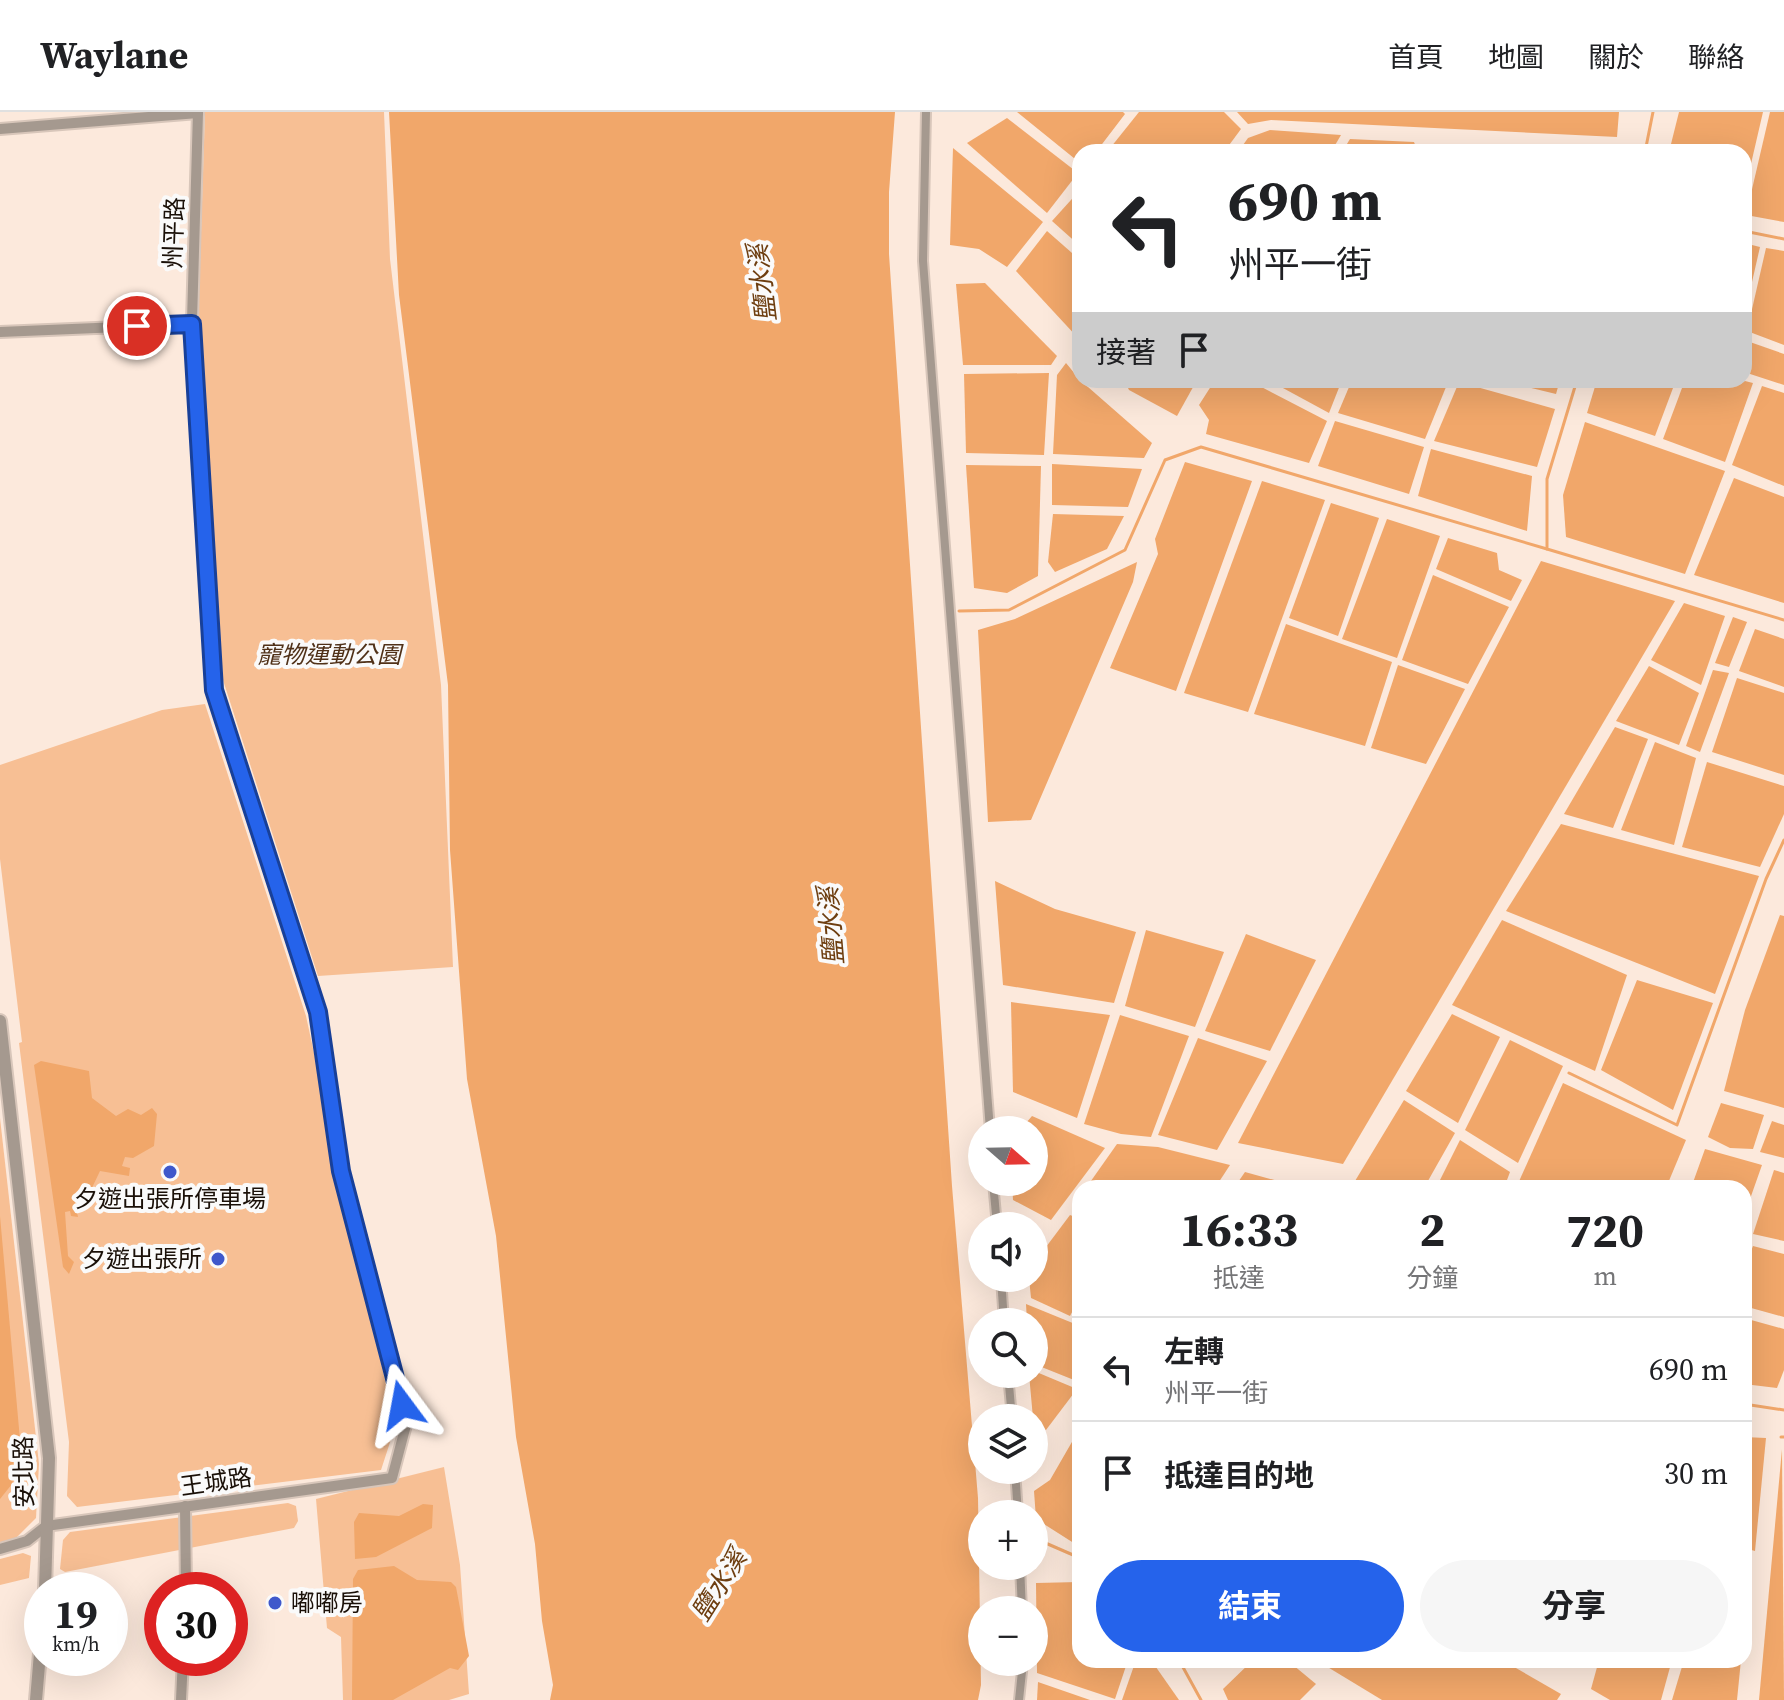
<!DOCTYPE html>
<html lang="zh-TW">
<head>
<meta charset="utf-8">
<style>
  body { margin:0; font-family:"Source Serif 4","Noto Sans TC",serif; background:#f6f6f6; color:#202124; height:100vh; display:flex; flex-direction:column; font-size:30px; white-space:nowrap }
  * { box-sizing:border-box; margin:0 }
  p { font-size:26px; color:#757577 }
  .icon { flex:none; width:44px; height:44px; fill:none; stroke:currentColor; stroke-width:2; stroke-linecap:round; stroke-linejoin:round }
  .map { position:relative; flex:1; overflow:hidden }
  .drawer { position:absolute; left:1072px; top:1068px; width:680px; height:488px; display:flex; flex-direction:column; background:#fff; border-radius:24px; box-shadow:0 8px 32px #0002 }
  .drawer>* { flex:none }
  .hud { position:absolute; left:1072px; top:32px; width:680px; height:244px; border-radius:24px; box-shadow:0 8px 32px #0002; background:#fff; color:#202124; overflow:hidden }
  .needle { width:52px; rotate:110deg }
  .controls { position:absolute; left:968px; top:1004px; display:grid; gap:16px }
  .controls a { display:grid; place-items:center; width:80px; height:80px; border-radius:50%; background:#fff; box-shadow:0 8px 32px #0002; font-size:40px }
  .speed { position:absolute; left:24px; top:1460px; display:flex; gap:16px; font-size:40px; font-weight:700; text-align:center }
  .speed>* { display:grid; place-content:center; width:104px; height:104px; border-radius:50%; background:#fff; box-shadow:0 8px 32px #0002; line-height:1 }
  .speed small { font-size:20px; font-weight:400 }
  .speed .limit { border:12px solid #d22; background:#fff; color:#111 }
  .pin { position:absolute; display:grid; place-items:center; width:68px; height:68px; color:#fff; margin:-34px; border:4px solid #fff; border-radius:50%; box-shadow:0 2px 8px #0007 }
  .me { position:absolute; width:88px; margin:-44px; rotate:347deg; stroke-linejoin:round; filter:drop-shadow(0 0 6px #0008) }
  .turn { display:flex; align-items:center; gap:28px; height:168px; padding:0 24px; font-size:36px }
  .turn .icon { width:104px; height:104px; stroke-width:2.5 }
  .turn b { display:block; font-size:56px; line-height:68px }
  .then { display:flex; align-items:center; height:76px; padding:0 24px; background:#0003; gap:16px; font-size:30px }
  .eta { display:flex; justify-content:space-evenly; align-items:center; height:136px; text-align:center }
  .eta b { font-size:48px; font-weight:700; line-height:56px }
  .action { display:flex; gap:16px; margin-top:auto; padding:16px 24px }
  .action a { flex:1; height:92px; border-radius:48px; background:#2563eb; color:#fff; font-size:32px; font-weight:700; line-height:92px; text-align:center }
  .action a+a { background:#f6f6f6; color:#202124 }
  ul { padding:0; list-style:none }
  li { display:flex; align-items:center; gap:24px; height:104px; padding:0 24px; border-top:2px solid #e0e0e0 }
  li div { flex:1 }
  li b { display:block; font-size:30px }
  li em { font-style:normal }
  header { display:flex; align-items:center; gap:48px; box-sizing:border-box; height:112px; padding:0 40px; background:#fff; border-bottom:2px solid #e0e0e0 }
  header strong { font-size:38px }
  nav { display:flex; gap:44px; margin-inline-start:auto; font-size:28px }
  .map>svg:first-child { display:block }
</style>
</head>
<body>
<header>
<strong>Waylane</strong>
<nav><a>首頁</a><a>地圖</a><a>關於</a><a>聯絡</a></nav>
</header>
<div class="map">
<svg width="1784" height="1588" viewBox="0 0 1784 1588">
  <rect width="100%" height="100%" fill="#fce9dc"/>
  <!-- green -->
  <g fill="#f7bf94">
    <polygon points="205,0 384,0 390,147 441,573 453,855 318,864 223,568 198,212"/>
    <polygon points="205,592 306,904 395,1315 381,1358 77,1395 67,1384 69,1330 19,931 22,930 0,747 0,653 162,598"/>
    <polygon points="0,1006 39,1352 36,1406 15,1427 0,1431"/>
    <polygon points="444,1355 460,1453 469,1582 449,1588 343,1588 341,1525 327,1516 316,1387"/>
    <polygon points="288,1391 296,1394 298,1409 294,1416 65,1460 60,1457 63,1428 70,1420"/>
    <polygon points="23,1441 31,1444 29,1466 0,1473 0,1447"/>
  </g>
  <!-- water -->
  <g fill="#f1a76a">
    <polygon points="389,0 895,0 889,80 889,142 952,1074 978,1386 981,1573 978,1588 550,1588 553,1573 542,1509 535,1432 516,1325 496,1124 467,967 450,738 448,573 399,183"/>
    <polygon points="1017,0 1123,0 1125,2 1096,40 1080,40 1080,51"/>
    <polygon points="1139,0 1224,0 1241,17 1224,40 1107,40"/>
    <polygon points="1237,0 1619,0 1617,25 1271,8 1248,12"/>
    <polygon points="1679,0 1763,0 1744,82 1744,40 1669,40"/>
    <polygon points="1770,0 1784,0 1784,110 1746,103"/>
    <polygon points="1007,6 1078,61 1047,101 967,31"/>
    <polygon points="1270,18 1341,23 1331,40 1238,40 1248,26"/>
    <polygon points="1350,27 1414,30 1418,40 1342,40"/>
    <polygon points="953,36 1043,110 1007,155 979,137 950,133"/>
    <polygon points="1080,78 1080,134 1052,109"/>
    <polygon points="1047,119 1080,148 1078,226 1016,159"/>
    <polygon points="1744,131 1760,135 1744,205"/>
    <polygon points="1766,136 1784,139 1784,233 1747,219"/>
    <polygon points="985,171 1057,244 1051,253 963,253 956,172"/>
    <polygon points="1747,229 1784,242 1784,273 1744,260"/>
    <polygon points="1066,251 1080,268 1152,331 1144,346 1053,342 1057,263"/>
    <polygon points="1049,261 1044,343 966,341 964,262"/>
    <polygon points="1124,268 1197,268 1177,304 1129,278"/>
    <polygon points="1215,268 1248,268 1327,309 1309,351 1206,322 1209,308 1199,293"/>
    <polygon points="1268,268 1342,268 1329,301"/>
    <polygon points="1352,268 1440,268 1448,270 1425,327 1338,301"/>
    <polygon points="1499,268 1560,268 1556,282"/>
    <polygon points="1597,268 1676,268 1655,324 1587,301"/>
    <polygon points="1685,268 1741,268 1753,271 1725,350 1663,327"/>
    <polygon points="1459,270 1555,297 1537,355 1434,329"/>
    <polygon points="1762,274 1784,281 1784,374 1732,353"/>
    <polygon points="1335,309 1424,335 1409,382 1318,354"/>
    <polygon points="1585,310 1725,359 1685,462 1566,425 1563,383"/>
    <polygon points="1431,337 1532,364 1527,419 1418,384"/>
    <polygon points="1185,350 1252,369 1176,579 1110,556 1158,442 1155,427"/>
    <polygon points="1052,352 1142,357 1128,395 1052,393"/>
    <polygon points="966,353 1041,354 1038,464 1007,481 974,476"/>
    <polygon points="1734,366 1784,385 1784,491 1694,463"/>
    <polygon points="1262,369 1325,388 1248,600 1184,581"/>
    <polygon points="1331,391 1379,406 1338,524 1289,506"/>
    <polygon points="1053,402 1124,404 1107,437 1055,460 1048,450"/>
    <polygon points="1387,407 1440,424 1397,546 1342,527"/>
    <polygon points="1448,426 1497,441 1499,458 1522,468 1511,489 1436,457"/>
    <polygon points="1541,449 1675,489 1343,1052 1238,1031"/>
    <polygon points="1137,450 1133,470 1031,708 988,710 978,518 1015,507"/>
    <polygon points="1433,463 1509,495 1468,572 1402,548"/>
    <polygon points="1684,491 1725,504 1701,573 1651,548"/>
    <polygon points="1733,505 1747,510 1729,555 1715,551"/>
    <polygon points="1286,512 1392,550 1365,634 1254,602"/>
    <polygon points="1755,517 1784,527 1784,575 1739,559"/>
    <polygon points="1398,553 1465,577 1426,652 1371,636"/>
    <polygon points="1649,554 1699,581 1679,633 1616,609"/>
    <polygon points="1713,558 1729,561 1700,640 1686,634"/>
    <polygon points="1737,566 1784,581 1784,663 1712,640"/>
    <polygon points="1615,615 1648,627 1613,716 1564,702"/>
    <polygon points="1655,630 1696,646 1674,733 1621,718"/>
    <polygon points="1707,650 1784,674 1784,702 1760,755 1682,735"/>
    <polygon points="1561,712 1759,764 1715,882 1506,799"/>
    <polygon points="995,769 1055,797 1136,820 1114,891 1003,873"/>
    <polygon points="1780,803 1784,804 1784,996 1724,979 1745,898"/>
    <polygon points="1502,808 1627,863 1595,959 1452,893"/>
    <polygon points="1146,818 1224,840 1195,915 1125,894"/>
    <polygon points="1246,822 1316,848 1270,939 1205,919"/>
    <polygon points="1637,868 1713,891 1673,998 1601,958"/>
    <polygon points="1011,890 1110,903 1077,1006 1013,980"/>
    <polygon points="1452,902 1500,925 1458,1011 1406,979"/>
    <polygon points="1120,903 1189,924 1151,1025 1121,1022 1084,1012"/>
    <polygon points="1198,926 1267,949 1217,1038 1158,1023"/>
    <polygon points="1510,928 1563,954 1518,1051 1465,1018"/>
    <polygon points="41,949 89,959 92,986 116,1004 128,997 141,1003 152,996 157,1002 154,1034 133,1046 125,1045 122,1054 130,1056 129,1064 100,1059 90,1080 75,1091 78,1105 71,1104 70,1099 65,1100 68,1144 74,1150 69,1162 63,1155 34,953"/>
    <polygon points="1563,971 1686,1028 1666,1076 1516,1076"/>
    <polygon points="1404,988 1455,1021 1424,1076 1366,1076 1355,1069"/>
    <polygon points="1721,991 1764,1003 1753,1037 1730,1036 1708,1025"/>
    <polygon points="1032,1004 1105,1036 1051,1108 1013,1088 1012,1070 1034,1070 1034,1018 1020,1018"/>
    <polygon points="1772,1009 1784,1013 1784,1046 1760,1040"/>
    <polygon points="1460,1028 1510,1060 1504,1076 1436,1076"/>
    <polygon points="1117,1032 1158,1035 1230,1053 1215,1076 1086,1076"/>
    <polygon points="1705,1037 1762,1053 1744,1104 1744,1076 1691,1076"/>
    <polygon points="1774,1058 1784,1061 1784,1129 1753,1122"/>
    <polygon points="1245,1060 1296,1074 1234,1076"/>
    <polygon points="1070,1103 1080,1107 1080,1185 1070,1204 1031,1186 1029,1166 1034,1166 1034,1151"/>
    <polygon points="0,1104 21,1339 12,1372 0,1387"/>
    <polygon points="1753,1134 1784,1142 1784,1205 1744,1194 1744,1156"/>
    <polygon points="1026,1192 1080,1214 1079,1270 1034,1252 1034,1210 1027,1210"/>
    <polygon points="1744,1206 1784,1217 1784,1258 1777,1276 1744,1272"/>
    <polygon points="1034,1259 1077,1277 1046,1318 1034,1312 1033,1306 1029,1262"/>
    <polygon points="1080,1316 1080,1435 1036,1407 1034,1379 1050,1368"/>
    <polygon points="1744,1325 1766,1326 1755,1439 1744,1436"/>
    <polygon points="1782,1337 1784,1588 1759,1588"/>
    <polygon points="423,1392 433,1393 432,1416 376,1445 355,1447 354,1410 359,1401 399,1404"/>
    <polygon points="394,1454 417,1468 451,1470 456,1475 469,1544 458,1558 450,1556 393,1588 352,1588 353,1467 358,1458"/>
    <polygon points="1079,1470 1080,1548 1128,1548 1115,1587 1037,1561 1036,1471"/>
    <polygon points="1136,1548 1151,1548 1179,1588 1122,1588"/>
    <polygon points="1253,1548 1287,1548 1316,1572 1300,1588 1228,1588 1223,1577"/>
    <polygon points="1316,1548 1502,1548 1561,1582 1557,1588 1382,1588"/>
    <polygon points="1599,1548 1672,1548 1661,1588 1610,1588 1591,1577"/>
    <polygon points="1684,1548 1741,1548 1737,1588 1672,1588"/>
    <polygon points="1038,1570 1090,1588 1037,1588"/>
  </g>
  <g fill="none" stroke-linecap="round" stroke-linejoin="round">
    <!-- stream -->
    <g stroke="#f1a76a" stroke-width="3">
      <polyline points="1645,40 1653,0"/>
      <polyline points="1744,119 1784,127"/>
      <polyline points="1577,268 1547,367 1547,437 1784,508"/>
      <polyline points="959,499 1009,498 1125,438 1165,348 1201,335 1547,437"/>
      <polyline points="1569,961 1677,1013 1766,767 1784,728"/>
      <polyline points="1744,1292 1784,1298"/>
      <polyline points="1781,1325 1784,1325"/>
      <polyline points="1034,1426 1080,1446"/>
      <polyline points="1179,1548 1201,1588"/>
    </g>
    <!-- pedestrian casing -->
    <g stroke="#d8c6ba" stroke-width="12">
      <g id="pedestrian">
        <polyline points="926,0 923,149 990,1018"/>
        <polyline points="993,1070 997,1114"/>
        <polyline points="1001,1166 1004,1210"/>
        <polyline points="1008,1262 1012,1306"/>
        <polyline points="1015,1358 1018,1402"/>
        <polyline points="1020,1454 1022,1498"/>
        <polyline points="1019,1588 1023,1550"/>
      </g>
    </g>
    <!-- minor casing -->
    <g stroke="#d8c6ba" stroke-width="14">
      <g id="minor">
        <polyline points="0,17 198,1"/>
        <polyline points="0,220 192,212"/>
        <polyline points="185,1394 186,1478"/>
        <polyline points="0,1437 27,1429 46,1414 392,1366 406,1313 341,1059 318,900 214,578 192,209 198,0"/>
        <polyline points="181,1588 183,1546"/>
      </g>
    </g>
    <!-- tertiary casing -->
    <g stroke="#d8c6ba" stroke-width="16">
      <g id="tertiary">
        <polyline points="0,909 49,1346 45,1478"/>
        <polyline points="36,1588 42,1518"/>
      </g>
    </g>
    <!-- pedestrian -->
    <use href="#pedestrian" stroke="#a5998f" stroke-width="8"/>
    <!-- minor -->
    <use href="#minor" stroke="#a5998f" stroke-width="10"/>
    <!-- tertiary -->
    <use href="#tertiary" stroke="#a5998f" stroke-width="12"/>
  </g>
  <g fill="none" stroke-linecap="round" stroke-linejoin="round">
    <!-- route casing -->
    <g stroke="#184099" stroke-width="20">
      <polyline id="route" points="137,214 192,212 214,578 318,900 341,1059 402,1293"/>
    </g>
    <!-- route -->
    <use href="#route" stroke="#2563eb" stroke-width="14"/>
  </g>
  <!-- markers -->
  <g fill="#3f58cb" stroke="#fafafa" stroke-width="3">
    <circle cx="170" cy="1060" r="8"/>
    <circle cx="218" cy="1147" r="8"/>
    <circle cx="275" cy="1491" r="8"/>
  </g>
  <g text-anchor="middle" stroke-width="8" stroke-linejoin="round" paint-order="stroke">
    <!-- street labels -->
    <g font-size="24" fill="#1a1008" stroke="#fafafa">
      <text transform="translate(174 121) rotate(-88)" y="8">州平路</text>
      <text transform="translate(24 1360) rotate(-91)" y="8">安北路</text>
      <text transform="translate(216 1370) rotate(-8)" y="8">王城路</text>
    </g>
    <!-- park labels -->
    <g font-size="24" font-style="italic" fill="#503118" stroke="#fafafa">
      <text x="329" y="551">寵物運動公園</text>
    </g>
    <!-- poi labels -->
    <g font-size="24" fill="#1a1008" stroke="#fafafa">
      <text x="170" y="1095">夕遊出張所停車場</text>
      <text x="202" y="1155" text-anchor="end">夕遊出張所</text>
      <text x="291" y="1499" text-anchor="start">嘟嘟房</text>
    </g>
    <!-- water labels -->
    <g font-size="26" font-style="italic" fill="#6e3e10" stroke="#fafafa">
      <text transform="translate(762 171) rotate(-97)" y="9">鹽水溪</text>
      <text transform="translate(831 814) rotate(-95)" y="9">鹽水溪</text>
      <text transform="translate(719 1473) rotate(-58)" y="9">鹽水溪</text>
    </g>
  </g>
</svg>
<div class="controls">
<a><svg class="needle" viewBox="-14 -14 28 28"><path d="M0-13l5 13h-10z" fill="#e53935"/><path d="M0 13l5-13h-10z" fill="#757577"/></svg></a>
<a><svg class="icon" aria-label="sound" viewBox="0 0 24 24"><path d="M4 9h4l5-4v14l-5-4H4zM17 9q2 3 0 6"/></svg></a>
<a><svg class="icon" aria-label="search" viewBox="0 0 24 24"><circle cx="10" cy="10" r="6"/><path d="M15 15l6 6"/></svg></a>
<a><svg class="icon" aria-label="layers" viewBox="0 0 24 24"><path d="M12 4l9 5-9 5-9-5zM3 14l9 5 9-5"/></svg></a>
<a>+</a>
<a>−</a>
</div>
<div class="speed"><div>19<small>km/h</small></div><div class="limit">30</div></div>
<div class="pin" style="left:137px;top:214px;background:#d93025"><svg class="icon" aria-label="arrive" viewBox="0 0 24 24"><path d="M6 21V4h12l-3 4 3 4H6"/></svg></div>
<svg class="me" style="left:402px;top:1293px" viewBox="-20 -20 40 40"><path d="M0-17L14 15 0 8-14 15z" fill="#2563eb" stroke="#fff" stroke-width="4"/></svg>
<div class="hud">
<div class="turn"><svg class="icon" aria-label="left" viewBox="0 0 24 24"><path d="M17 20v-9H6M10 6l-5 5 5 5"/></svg><div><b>690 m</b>州平一街</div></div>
<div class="then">接著<svg class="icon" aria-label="arrive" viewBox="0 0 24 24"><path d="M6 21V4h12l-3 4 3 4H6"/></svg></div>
</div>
<section class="drawer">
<div class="eta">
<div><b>16:33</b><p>抵達</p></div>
<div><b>2</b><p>分鐘</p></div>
<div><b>720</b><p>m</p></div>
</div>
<ul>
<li><svg class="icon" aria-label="left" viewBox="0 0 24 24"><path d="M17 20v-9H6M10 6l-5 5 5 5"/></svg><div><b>左轉</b><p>州平一街</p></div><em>690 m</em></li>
<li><svg class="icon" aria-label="arrive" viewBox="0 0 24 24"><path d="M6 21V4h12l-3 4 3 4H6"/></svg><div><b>抵達目的地</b></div><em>30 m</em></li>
</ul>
<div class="action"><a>結束</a><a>分享</a></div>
</section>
</div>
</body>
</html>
